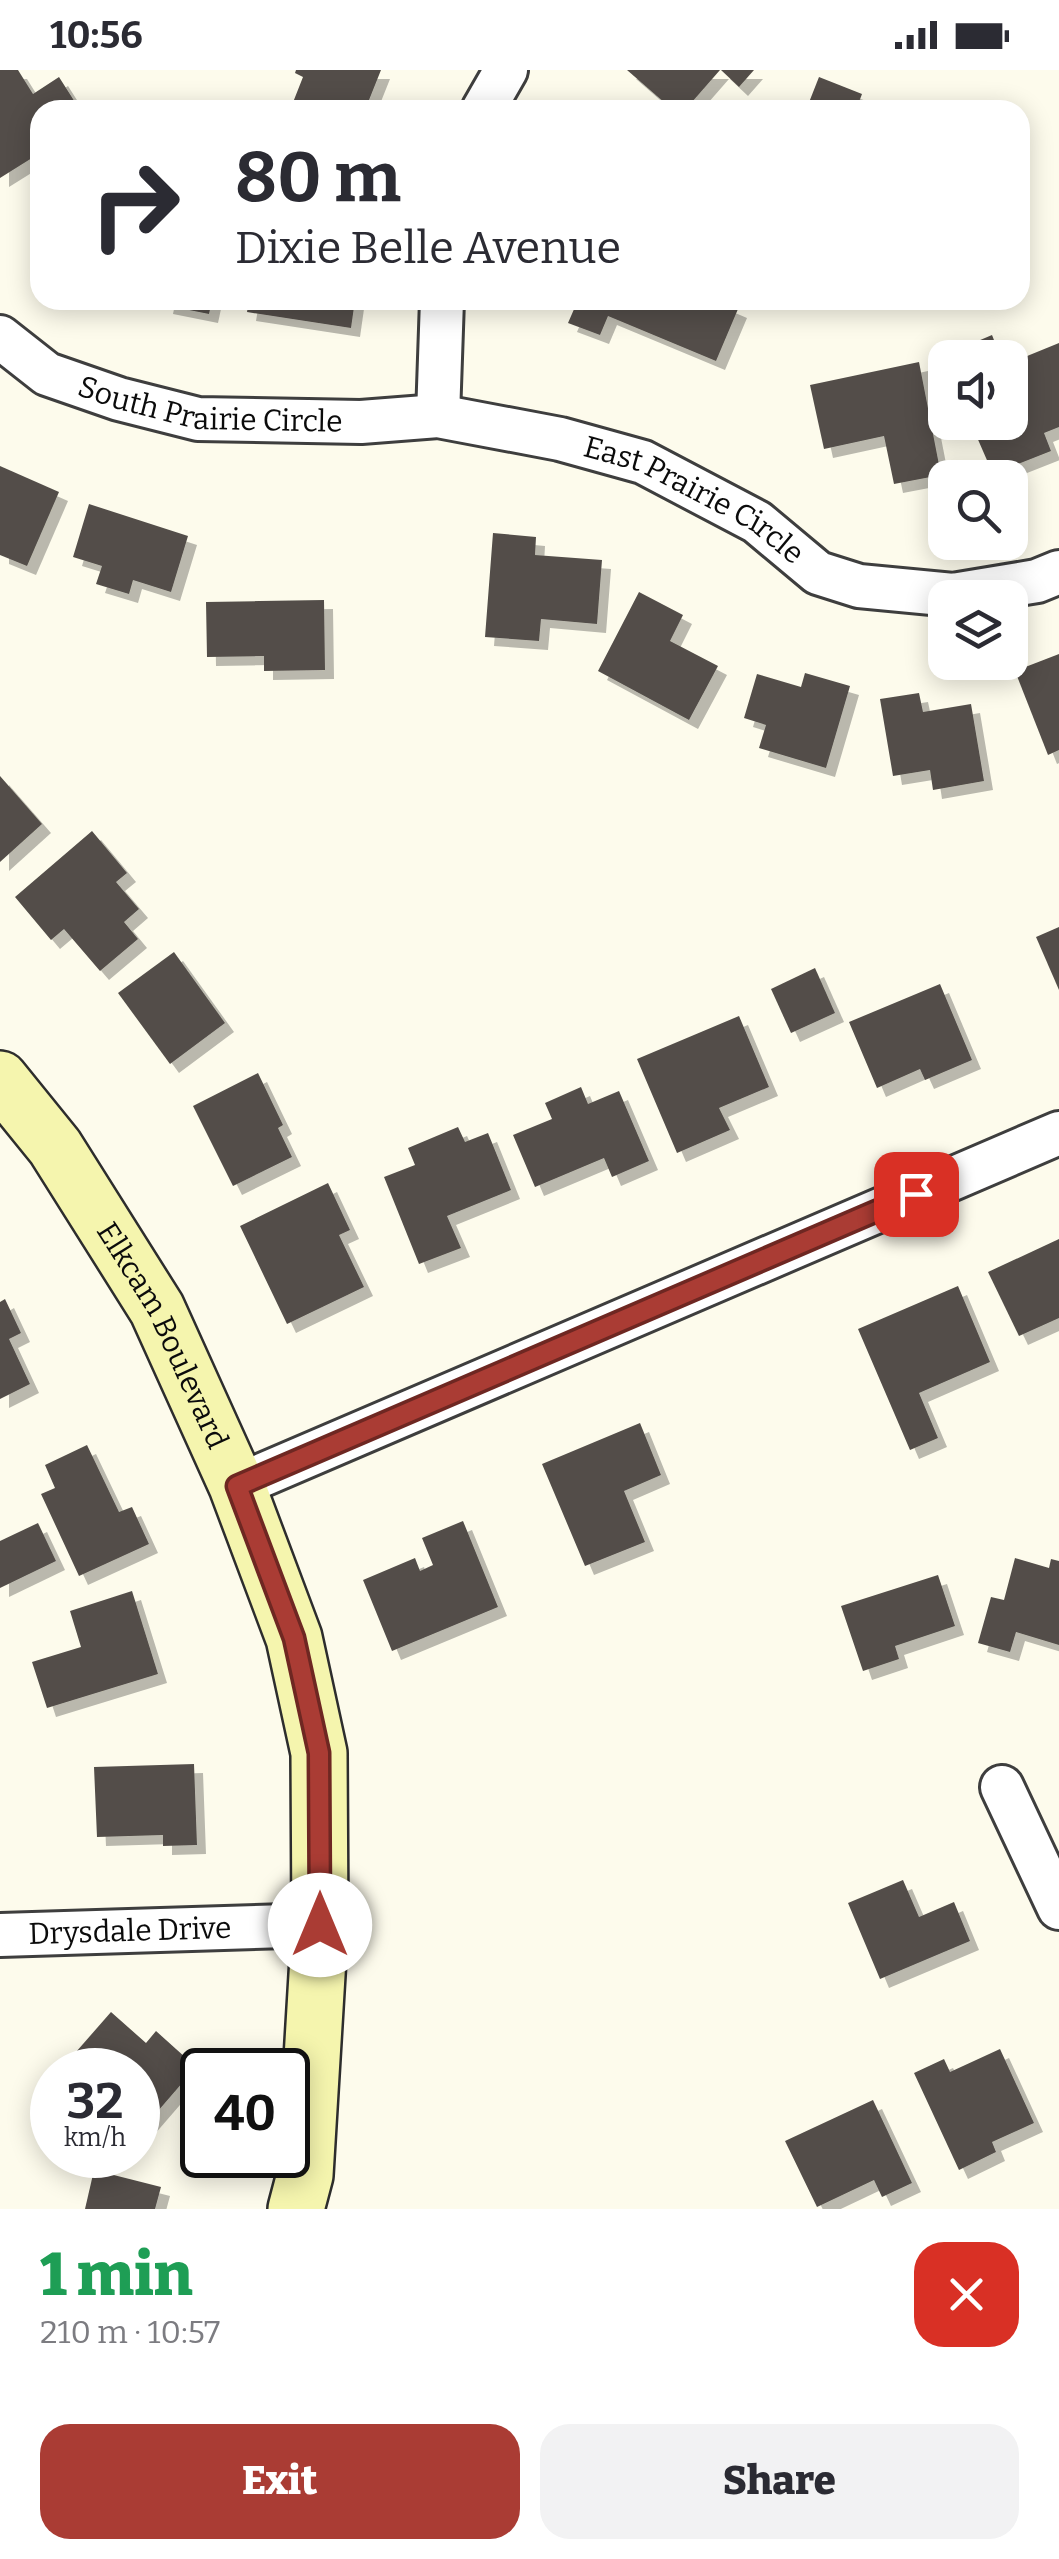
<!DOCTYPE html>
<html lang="en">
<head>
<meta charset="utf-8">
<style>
  body { margin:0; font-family:Bitter,serif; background:#f2f2f3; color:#2b2b33; height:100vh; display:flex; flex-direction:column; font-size:38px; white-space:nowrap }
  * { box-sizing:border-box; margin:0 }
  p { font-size:32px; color:#7c7c81 }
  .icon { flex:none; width:55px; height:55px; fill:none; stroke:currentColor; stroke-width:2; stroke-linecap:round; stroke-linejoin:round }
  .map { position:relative; height:2139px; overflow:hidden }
  .panel { display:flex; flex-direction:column; background:#fff; flex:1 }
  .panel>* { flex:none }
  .hud { position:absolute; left:30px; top:30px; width:1000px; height:210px; border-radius:30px; box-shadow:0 5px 25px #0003; background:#fff; color:#2b2b33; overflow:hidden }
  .fabs { position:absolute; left:928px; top:270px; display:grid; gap:20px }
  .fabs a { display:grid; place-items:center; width:100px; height:100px; border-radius:20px; background:#fff; box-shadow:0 5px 25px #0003; font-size:50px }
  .speed { position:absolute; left:30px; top:1978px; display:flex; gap:20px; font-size:50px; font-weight:700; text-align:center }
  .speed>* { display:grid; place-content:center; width:130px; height:130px; border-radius:50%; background:#fff; box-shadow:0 5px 25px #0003; line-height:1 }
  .speed small { font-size:25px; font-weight:400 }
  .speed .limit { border:5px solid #111; border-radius:15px; background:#fff; color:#111 }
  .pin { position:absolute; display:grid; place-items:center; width:85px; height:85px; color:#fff; margin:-42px; border-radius:20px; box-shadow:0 5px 15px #0006 }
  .me { position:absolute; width:110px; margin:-55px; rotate:0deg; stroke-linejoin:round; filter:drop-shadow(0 0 8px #0008) }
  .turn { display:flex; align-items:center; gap:35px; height:210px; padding:0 40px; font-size:45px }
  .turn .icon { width:130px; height:130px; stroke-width:2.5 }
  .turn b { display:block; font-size:70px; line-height:85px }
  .round { display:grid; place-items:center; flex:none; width:105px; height:105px; border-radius:30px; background:#f2f2f3 }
  .headline { display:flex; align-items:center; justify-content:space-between; height:170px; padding:0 40px }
  h1 { font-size:60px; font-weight:800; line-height:75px; color:#1e9e55 }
  .action { display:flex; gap:20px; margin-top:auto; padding:20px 40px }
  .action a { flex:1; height:115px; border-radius:30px; background:#aa3c34; color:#fff; font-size:40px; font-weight:800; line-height:115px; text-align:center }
  .action a+a { background:#f2f2f3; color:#2b2b33 }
  .status { display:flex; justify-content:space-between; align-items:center; height:70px; padding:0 50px; background:#fff; direction:ltr }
  .status svg { height:28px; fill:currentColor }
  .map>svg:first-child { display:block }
</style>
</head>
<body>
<div class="status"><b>10:56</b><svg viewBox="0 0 49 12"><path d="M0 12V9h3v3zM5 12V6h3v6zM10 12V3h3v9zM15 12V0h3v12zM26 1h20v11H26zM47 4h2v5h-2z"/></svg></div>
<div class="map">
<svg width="1059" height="2139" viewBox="0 0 1059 2139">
  <defs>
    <filter id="shadow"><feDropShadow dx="9" dy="9" stdDeviation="0" flood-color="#0004"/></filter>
  </defs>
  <rect width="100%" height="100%" fill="#fdfbec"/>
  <!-- building -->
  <g fill="#534e49" filter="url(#shadow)">
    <polygon points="0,0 18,0 33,24 59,7 80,40 40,40 40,83 0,108"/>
    <polygon points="296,0 381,0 365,40 290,40 303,7 295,3"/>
    <polygon points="627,0 720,0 685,40 673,40"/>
    <polygon points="721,0 754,0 739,17"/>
    <polygon points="819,7 862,24 856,40 806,40"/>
    <polygon points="165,230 212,230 209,244 164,235"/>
    <polygon points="249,230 355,230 351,258 247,242"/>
    <polygon points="578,230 717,230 738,239 716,291 608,246 600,265 568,253"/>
    <polygon points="992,265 1001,288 962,288 959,279"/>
    <polygon points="1059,273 1059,357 1044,363 1051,381 993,404 976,365 991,359 988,352 1010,352 1010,293"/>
    <polygon points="919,292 941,405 894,414 884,366 824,379 810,315"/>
    <polygon points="0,396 59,422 27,496 0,485"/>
    <polygon points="89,434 188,466 171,522 133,510 129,524 96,514 102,496 73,487"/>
    <polygon points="493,463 536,467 535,485 602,490 597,554 541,549 539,571 485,567"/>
    <polygon points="639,522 683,545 670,571 718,596 689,650 598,601"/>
    <polygon points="324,530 325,600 264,601 264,586 207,587 206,532"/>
    <polygon points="1059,584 1059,680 1048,685 1015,601"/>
    <polygon points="805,603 850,616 826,698 759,678 766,655 744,648 757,604 801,617"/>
    <polygon points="919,623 923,642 971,634 984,711 933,720 930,700 893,706 880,629"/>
    <polygon points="0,706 42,754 0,792"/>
    <polygon points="92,761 127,803 116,812 139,839 124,852 138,869 100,901 64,859 51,870 15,827"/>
    <polygon points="1059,857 1059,920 1036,867"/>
    <polygon points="174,882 225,953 170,994 118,923"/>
    <polygon points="815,898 835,943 791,963 771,919"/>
    <polygon points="940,914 972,990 925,1010 920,999 877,1018 849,952"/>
    <polygon points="739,946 769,1017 719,1038 730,1060 677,1083 637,989"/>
    <polygon points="258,1003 283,1055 278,1058 292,1087 233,1116 193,1036"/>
    <polygon points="581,1017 588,1034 619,1021 649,1091 612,1107 604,1088 535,1117 513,1065 552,1049 545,1033"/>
    <polygon points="458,1057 465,1072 488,1063 511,1120 447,1146 461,1178 419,1194 384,1107 415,1095 408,1078"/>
    <polygon points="328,1113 350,1160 339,1165 364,1217 287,1254 240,1156"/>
    <polygon points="1059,1169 1059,1248 1019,1266 988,1202"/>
    <polygon points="958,1216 990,1292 919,1323 938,1368 910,1380 858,1259"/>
    <polygon points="5,1229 21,1263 9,1269 30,1314 0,1329 0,1232"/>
    <polygon points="640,1353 661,1405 624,1421 645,1472 585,1496 542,1394"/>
    <polygon points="87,1375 119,1442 132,1437 149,1474 79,1506 41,1424 55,1418 45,1395"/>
    <polygon points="463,1451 498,1537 392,1581 363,1510 415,1488 420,1501 433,1495 422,1468"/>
    <polygon points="38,1453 56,1491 0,1518 0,1471"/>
    <polygon points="1015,1488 1049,1498 1051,1489 1059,1491 1059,1575 1016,1562 1010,1582 978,1573 991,1527 1004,1530"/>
    <polygon points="938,1505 955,1556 895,1576 899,1589 863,1601 841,1536"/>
    <polygon points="132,1521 158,1604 47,1638 32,1592 81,1577 70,1541"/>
    <polygon points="194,1694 197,1775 163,1776 163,1765 97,1767 94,1697"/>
    <polygon points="903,1810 919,1847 954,1832 970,1871 880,1909 848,1833"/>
    <polygon points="111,1942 146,1973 156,1961 196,1997 145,2056 138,2050 138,2000 81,2000 69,1990"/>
    <polygon points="1000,1979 1034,2053 992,2072 996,2082 959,2100 914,2003 944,1989 950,2002"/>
    <polygon points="873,2030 912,2113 882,2127 874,2110 817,2137 785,2071"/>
    <polygon points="94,2100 161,2117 155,2139 85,2139"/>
  </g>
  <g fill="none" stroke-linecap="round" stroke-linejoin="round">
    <!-- street casing -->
    <g stroke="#3e3e3e" stroke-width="48">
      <g id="street">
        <polyline points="483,40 506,0"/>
        <path id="s1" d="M0 267 47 304 119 329 198 349 361 352 438 346 560 369 643 392 757 452 818 503 859 516 953 525 1037 511 1059 502"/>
        <polyline points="438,346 442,230"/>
        <polyline points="237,1416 1059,1063"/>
        <polyline points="1002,1717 1059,1838"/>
        <path id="s2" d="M0 1865 320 1855"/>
      </g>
    </g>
    <!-- secondary casing -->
    <g stroke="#2d2d2d" stroke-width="60">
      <g id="secondary">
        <path id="s3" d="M0 1009 55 1077 157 1239 237 1416 294 1568 319 1683 320 1855 305 2105 296 2139"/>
      </g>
    </g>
    <!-- street -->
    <use href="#street" stroke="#fff" stroke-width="42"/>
    <!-- secondary -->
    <use href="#secondary" stroke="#f5f5ae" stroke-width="55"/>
  </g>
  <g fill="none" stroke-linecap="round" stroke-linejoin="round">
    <!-- route casing -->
    <g stroke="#6e2722" stroke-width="25">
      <polyline id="route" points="320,1855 319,1683 294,1568 237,1416 916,1124"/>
    </g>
    <!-- route -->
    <use href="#route" stroke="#aa3c34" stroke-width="18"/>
  </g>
  <g text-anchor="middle" stroke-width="10" stroke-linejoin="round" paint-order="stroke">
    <!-- street labels -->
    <g font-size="30" fill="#0b0b0b" stroke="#fff">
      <text dy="10" stroke="none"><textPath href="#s1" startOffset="228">South Prairie Circle</textPath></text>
      <text dy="10" stroke="none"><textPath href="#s1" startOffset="730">East Prairie Circle</textPath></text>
      <text dy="10" stroke="none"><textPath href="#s3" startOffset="305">Elkcam Boulevard</textPath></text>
      <text dy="10" stroke="none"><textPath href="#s2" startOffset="130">Drysdale Drive</textPath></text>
    </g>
  </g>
</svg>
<div class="fabs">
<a><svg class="icon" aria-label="sound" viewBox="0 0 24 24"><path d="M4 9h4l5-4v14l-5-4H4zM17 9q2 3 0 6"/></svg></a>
<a><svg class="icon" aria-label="search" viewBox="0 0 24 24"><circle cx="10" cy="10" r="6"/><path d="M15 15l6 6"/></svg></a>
<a><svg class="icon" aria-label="layers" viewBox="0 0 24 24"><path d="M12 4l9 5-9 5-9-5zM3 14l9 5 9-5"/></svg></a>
</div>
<div class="speed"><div>32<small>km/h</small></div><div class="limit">40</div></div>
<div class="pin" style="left:916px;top:1124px;background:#d93025"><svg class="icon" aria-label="arrive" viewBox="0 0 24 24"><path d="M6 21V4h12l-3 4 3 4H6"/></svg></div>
<svg class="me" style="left:320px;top:1855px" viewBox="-20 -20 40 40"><circle r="19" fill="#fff"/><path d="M0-13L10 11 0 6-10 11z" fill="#aa3c34"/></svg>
<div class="hud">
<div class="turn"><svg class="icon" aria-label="right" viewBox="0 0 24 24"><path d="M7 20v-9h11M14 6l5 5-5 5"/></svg><div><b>80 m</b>Dixie Belle Avenue</div></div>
</div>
</div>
<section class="panel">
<div class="headline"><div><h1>1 min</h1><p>210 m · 10:57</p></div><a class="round" style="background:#d93025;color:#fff"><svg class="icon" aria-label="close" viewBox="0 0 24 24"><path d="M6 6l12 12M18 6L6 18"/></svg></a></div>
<div class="action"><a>Exit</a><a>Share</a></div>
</section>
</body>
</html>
